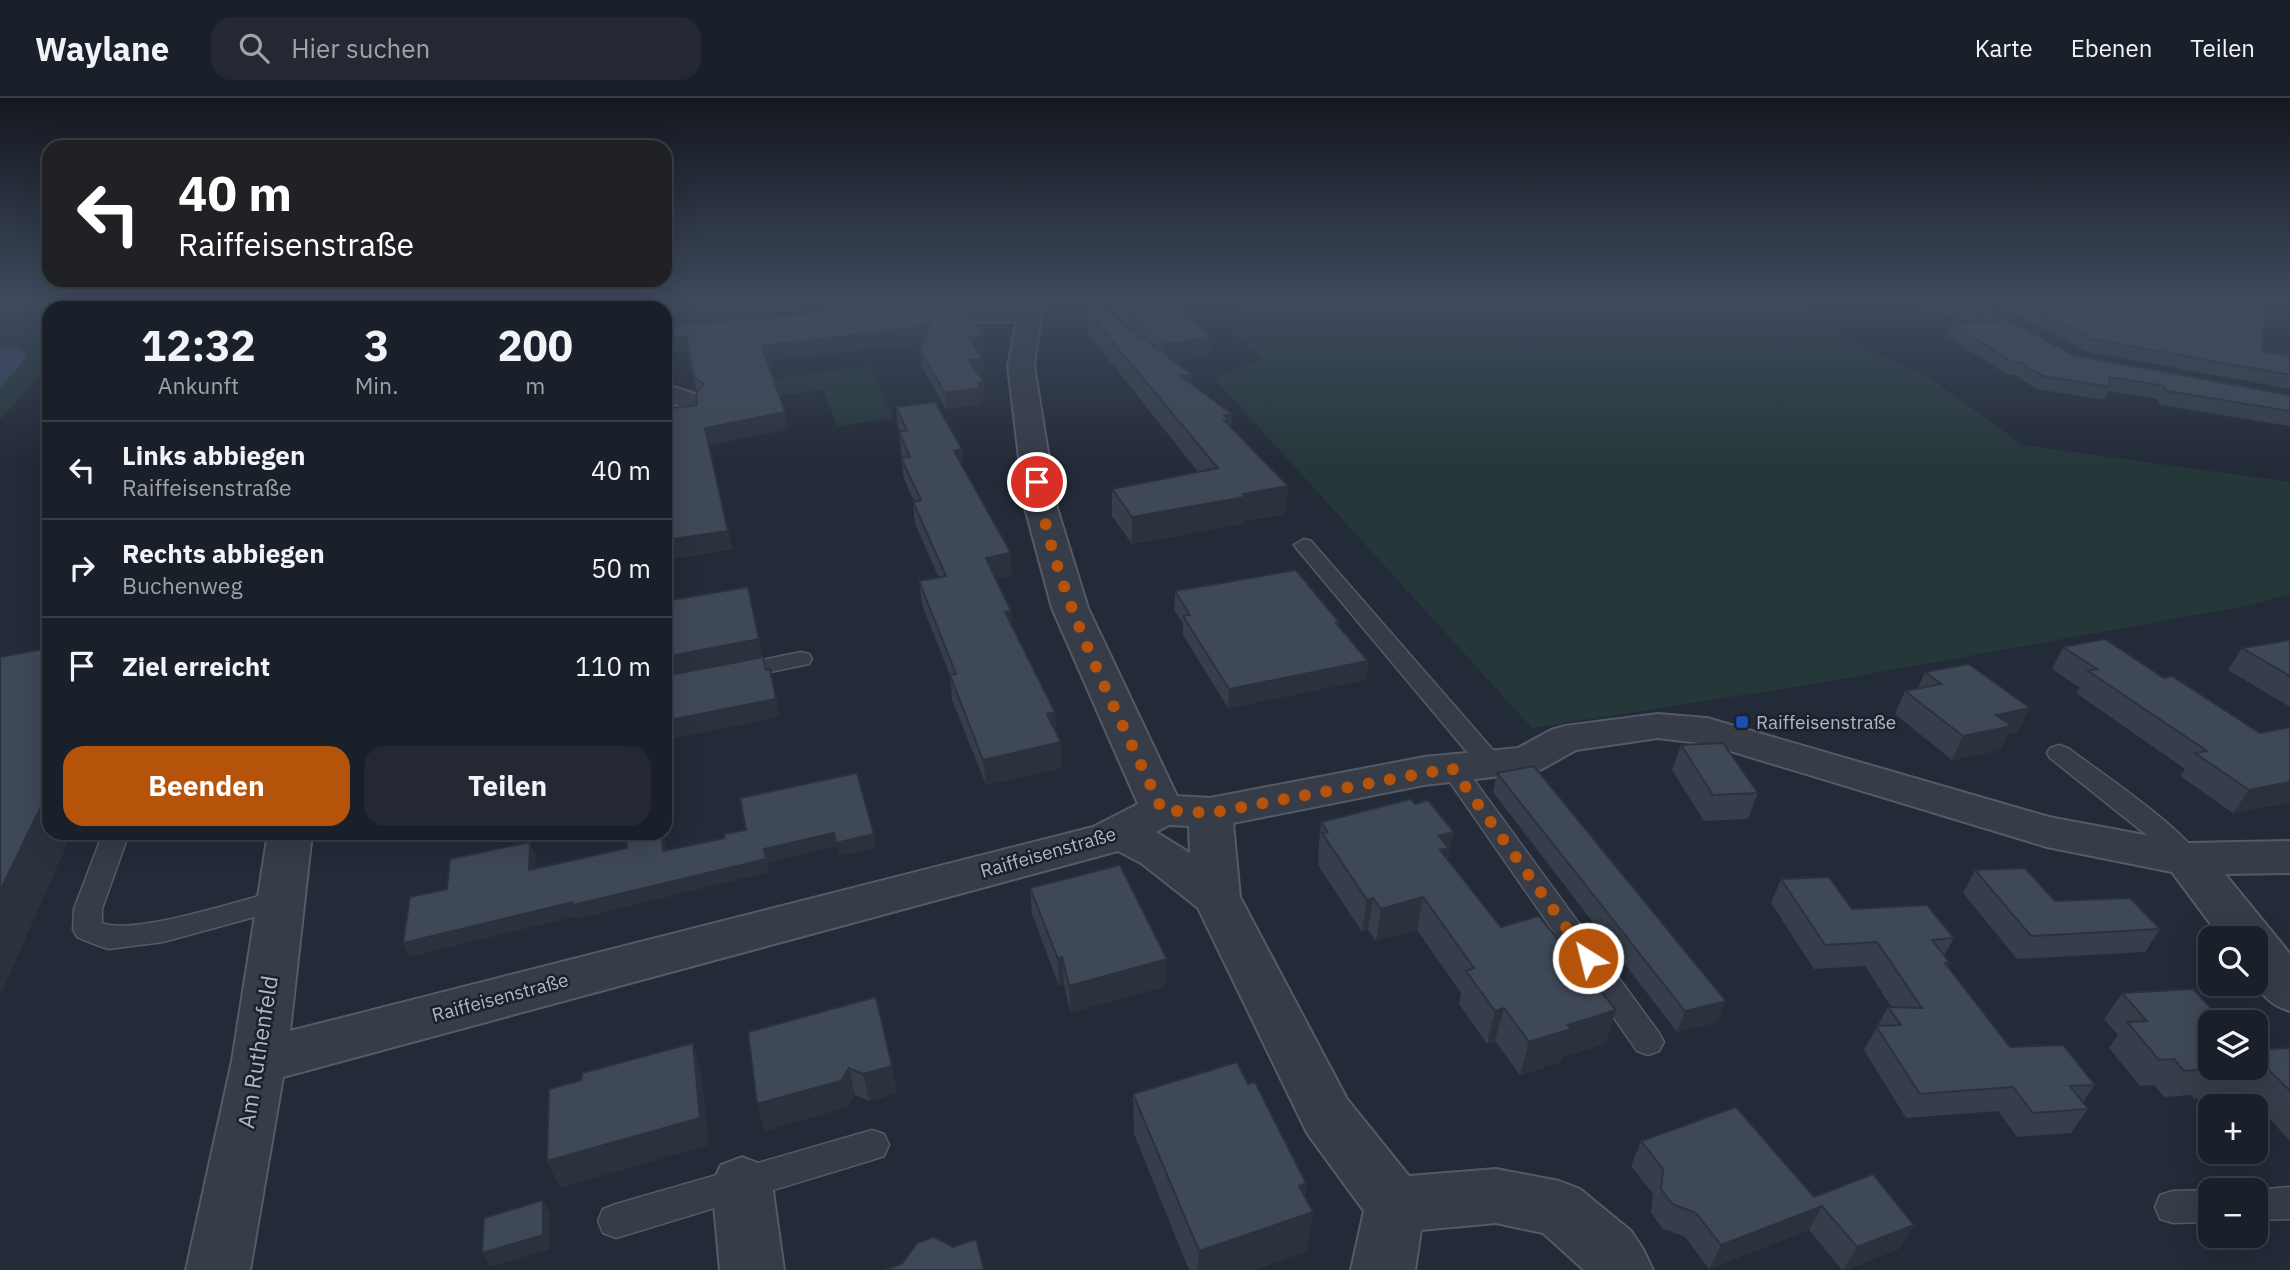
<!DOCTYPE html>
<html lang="de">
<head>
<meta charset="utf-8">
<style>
  body { margin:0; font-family:"IBM Plex Sans",sans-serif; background:#232832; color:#f1f3f6; height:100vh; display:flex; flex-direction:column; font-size:26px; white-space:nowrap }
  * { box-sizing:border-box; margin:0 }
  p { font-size:23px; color:#9fa3a8 }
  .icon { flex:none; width:38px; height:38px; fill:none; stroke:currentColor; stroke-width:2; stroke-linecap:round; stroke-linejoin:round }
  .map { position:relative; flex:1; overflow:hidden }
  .details { position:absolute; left:42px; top:203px; width:630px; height:539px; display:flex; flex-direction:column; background:#1a202a; border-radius:21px; box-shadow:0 7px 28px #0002,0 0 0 2px #383e47 }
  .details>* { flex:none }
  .banner { position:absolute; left:42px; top:42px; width:630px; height:147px; border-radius:21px; box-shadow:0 7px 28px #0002,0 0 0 2px #383e47; background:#202124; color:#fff; overflow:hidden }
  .tools { position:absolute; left:2198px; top:828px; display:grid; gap:14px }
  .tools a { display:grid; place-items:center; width:70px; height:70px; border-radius:14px; background:#1a202a; box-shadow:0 7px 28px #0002,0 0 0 2px #383e47; font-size:35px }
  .pin { position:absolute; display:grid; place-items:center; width:60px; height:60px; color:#fff; margin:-30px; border:4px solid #fff; border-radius:50%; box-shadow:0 2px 7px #0007 }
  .me { position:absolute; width:77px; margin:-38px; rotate:324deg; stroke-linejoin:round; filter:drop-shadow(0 0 5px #0008) }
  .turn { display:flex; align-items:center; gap:24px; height:147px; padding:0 21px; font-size:32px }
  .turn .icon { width:91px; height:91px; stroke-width:2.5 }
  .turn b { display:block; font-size:49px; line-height:60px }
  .eta { display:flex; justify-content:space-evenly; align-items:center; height:119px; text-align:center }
  .eta b { font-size:42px; font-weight:700; line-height:49px }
  .action { display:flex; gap:14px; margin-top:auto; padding:14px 21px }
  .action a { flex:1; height:80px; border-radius:21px; background:#b45309; color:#fff; font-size:28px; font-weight:700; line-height:80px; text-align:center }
  .action a+a { background:#232832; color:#f1f3f6 }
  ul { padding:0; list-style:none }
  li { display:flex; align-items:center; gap:21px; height:98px; padding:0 21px; border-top:2px solid #383e47 }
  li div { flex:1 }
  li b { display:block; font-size:26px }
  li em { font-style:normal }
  header { display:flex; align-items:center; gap:42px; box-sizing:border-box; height:98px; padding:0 35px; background:#1a202a; border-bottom:2px solid #383e47 }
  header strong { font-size:33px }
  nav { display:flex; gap:38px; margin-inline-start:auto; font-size:24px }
  .search { width:490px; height:63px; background:#232832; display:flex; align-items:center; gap:18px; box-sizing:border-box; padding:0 24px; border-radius:21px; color:#9fa3a8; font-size:26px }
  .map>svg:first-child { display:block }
</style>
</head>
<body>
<header>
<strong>Waylane</strong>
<div class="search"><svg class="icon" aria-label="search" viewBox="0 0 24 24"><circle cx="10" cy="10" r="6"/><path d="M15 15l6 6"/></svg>Hier suchen</div>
<nav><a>Karte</a><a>Ebenen</a><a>Teilen</a></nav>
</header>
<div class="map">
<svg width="2290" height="1172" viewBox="0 0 2290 1172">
  <rect width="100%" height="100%" fill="#232a38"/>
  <!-- green -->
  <g fill="#26373a">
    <polygon points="0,203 111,203 84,210 49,210 49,267 0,322"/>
    <polygon points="1250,203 1794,203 1863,251 1923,275 2023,347 2290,384 2290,496 2246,508 1813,586 1532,630 1214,280 1261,261 1218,219 1253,206"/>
    <polygon points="870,268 894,320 837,328 823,292 745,302 741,285"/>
  </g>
  <!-- water -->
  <polygon fill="#394660" points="0,250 19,251 27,256 22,265 0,289"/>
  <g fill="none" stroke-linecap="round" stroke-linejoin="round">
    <!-- service casing -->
    <g stroke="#545a66" stroke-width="3">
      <g id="service">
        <polygon points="1304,441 1311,443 1500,660 1503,666 1500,672 1491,674 1482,672 1297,451 1294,447"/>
        <polygon points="801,554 809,556 812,561 809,566 736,581 728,579 725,574 728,569"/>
        <path d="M2059 647 2068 650C2101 675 2181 728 2201 761L2197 768 2187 770 2177 768 2149 739 2050 660 2047 655 2050 650Z"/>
        <polygon points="1452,662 1461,664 1659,935 1664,944 1659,953 1648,957 1637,953 1440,670 1443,664"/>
        <path d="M103 735H129L102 811V825C134 838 244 801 281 792L291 795 295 802 291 809 163 844 109 851 99 848 77 839 73 831 74 811Z"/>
        <polygon points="872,1032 884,1036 889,1047 884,1058 872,1062 616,1140 603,1135 598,1123 603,1111 616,1106"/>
        <polygon points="2290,1089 2290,1121 2256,1122 2256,1092 2250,1092"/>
        <polygon points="2211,1092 2210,1124 2173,1125 2160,1121 2155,1109 2160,1097 2173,1093"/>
      </g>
    </g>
    <!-- minor casing -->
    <g stroke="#545a66" stroke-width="4">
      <g id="minor">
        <polygon points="375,203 397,203 396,210 374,210"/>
        <path d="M1021 203H1043L1034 268 1057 410 1088 510 1177 698 1210 700 1424 659 1518 650 1551 632 1565 628 1658 616 1707 620 2049 719 2187 745 2290 743V775L2225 776 2290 856V913C2250 900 2256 876 2256 840H2221L2172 774 2047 749 1707 646 1658 640 1576 652 1542 671 1527 675 1424 687 1233 725 1240 799 1347 1001 1409 1078 1496 1071 1559 1083 1580 1091 1631 1133 1643 1151 1653 1172H1584L1543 1135 1496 1125 1421 1132 1415 1172H1351L1364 1113 1307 1035 1198 810 1141 765 1118 753 283 979 250 1172H186L232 963 268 735H312L290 933 1093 729 1138 706 1052 510 1025 410 1008 268 1017 223 873 225 865 223 861 218 865 213 873 211 1020 209ZM1169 727 1189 728 1190 755 1156 734Z"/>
        <polygon points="665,286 701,298 705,304 701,310 692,312 665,303"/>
        <polygon points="742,1059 763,1067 772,1086 784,1172 720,1172 712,1086 721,1067"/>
      </g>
    </g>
    <!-- service -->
    <use href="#service" fill="#363c48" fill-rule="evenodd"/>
    <!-- minor -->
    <use href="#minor" fill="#363c48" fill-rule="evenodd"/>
  </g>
  <!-- wall -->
  <g fill="#363e4b">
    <polygon points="425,203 915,203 915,208 819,210 665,224 665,210"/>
    <polygon points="941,203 952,203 953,208 941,208"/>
    <polygon points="1104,203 1171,203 1210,257 1175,263 1193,286 1231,330 1286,416 1244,423 1243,426 1132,446 1112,418 1112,391 1198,374 1087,234 1086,212 1129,229"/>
    <polygon points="1905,203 1973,203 2073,257 2290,297 2290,328 2160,307 2157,301 2108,293 2104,302 2037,291 2014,277 2008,277 1945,237 1950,225 1966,224"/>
    <polygon points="1991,203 2265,203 2262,253 2290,258 2290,291 2085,253"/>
    <polygon points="929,226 985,253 978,254 982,260 983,276 979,277 984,284 985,301 981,301 982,306 946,311 922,269 920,253 923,245 767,263 788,331 709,347 732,451 665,462 665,311 697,307 697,294 693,278"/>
    <polygon points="896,309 963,370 1012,478 996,481 1012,529 1055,614 1056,635 1062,670 986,687 952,602 950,577 922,507 919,483 939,480 915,426 913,404 914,403 904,381 901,360 903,360 901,355 899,334 900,333 898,330"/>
    <polygon points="1175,493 1368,563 1366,582 1228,610 1183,537 1183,525 1174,512"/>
    <polygon points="2290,542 2290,609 2228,572 2242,550"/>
    <polygon points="2063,549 2164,580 2260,635 2290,629 2290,704 2233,715 2180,678 2185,671 2076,595 2080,590 2052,571"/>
    <polygon points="1925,574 2030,610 2017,634 2008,636 2000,652 1952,662 1895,616 1905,593 1918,590"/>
    <polygon points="1681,647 1758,695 1748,721 1704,723 1672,672"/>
    <polygon points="1497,675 1726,903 1718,924 1677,934 1493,694"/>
    <polygon points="1321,724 1448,762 1501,829 1616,912 1605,946 1563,959 1561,964 1520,977 1495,943 1487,946 1459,906 1461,895 1417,832 1376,843 1368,832 1362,834 1318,767 1319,758 1318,756"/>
    <polygon points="1975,772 2055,803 2160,831 2145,854 2017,861 1963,795"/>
    <polygon points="1781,781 1852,811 1954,840 1944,858 1950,865 1947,869 2010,949 2095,987 2083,1004 2088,1011 2071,1035 2017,1039 1998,1013 1906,1020 1864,952 1888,909 1892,910 1865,868 1814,871 1771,805"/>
    <polygon points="1030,790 1167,861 1166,888 1070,915 1064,886 1059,888 1032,816"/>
    <polygon points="2122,895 2210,970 2271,951 2290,950 2290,1043 2248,997 2194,1001 2191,997 2164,999 2154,987 2140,988 2109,950 2118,937 2104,921"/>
    <polygon points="876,899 897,995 869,1003 855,997 847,1009 765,1033 757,1006"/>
    <polygon points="1248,986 1306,1085 1305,1098 1313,1114 1307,1153 1254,1172 1189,1172 1134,1036 1133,996"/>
    <polygon points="1641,1043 1814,1099 1899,1151 1846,1172 1842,1172 1809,1132 1709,1171 1685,1139 1662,1130 1651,1115 1653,1096 1631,1068"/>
  </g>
  <!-- shaded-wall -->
  <g fill="#2c323d">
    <polygon points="345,203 356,203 354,210 343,210"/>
    <polygon points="738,203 818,203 819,210 665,224 665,210 661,210"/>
    <polygon points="929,228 930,244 765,263 762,248"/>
    <polygon points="984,237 985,253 969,255 968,239"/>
    <polygon points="687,238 691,253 665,256 665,240"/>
    <polygon points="1211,239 1210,257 1163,266 1163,247"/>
    <polygon points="982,260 983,276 970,278 969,262"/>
    <polygon points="1193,277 1192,301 1181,278"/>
    <polygon points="984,284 985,301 981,301 982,306 946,311 945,295"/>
    <polygon points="785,314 788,331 709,347 705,330"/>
    <polygon points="1232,316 1231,341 1227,342 1224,317"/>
    <polygon points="962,351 964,373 954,353"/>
    <polygon points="1288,388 1286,416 1244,423 1243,426 1132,446 1132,419"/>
    <polygon points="728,433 732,451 665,462 665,442"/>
    <polygon points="1011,455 1012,478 988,483 986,460"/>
    <polygon points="1011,513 1013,537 1005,514"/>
    <polygon points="759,541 763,559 665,577 665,559"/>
    <polygon points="1368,563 1366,582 1228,610 1229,591"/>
    <polygon points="770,571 780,619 665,642 665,623"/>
    <polygon points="2030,610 2017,634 2008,636 2000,652 1952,662 1963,638 1996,617"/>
    <polygon points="1055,614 1056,640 1047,616"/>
    <polygon points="1061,644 1062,670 986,687 983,662"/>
    <polygon points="2290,684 2290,704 2233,715 2249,692"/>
    <polygon points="49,692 49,735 72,735 0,898 0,793"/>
    <polygon points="1454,734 1447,766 1442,782 1439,738"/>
    <polygon points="662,735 663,735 665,742 667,766 663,753"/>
    <polygon points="834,735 837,748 768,765 769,774 578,821 577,818 410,859 403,845 764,751"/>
    <polygon points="874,736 876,750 839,758 836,745"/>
    <polygon points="530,744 536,758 534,785 529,772"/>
    <polygon points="1423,799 1417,832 1376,843 1381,811"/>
    <polygon points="1373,800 1368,832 1362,834 1367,802"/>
    <polygon points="1062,859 1064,886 1059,888 1058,861"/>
    <polygon points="1167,861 1166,888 1070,915 1069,888"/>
    <polygon points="1726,903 1718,924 1677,934 1685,913"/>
    <polygon points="1504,910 1495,943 1487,946 1495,913"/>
    <polygon points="1616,912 1605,946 1563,959 1561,964 1520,977 1529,944 1568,927"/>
    <polygon points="693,945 701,971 709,1047 560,1090 547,1063"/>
    <polygon points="892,968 897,995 869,1003 863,976"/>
    <polygon points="849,970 855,997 847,1009 765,1033 757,1006"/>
    <polygon points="1306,1085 1302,1117 1313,1114 1307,1153 1254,1172 1198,1172 1199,1153 1299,1088"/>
    <polygon points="543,1102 550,1116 550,1151 490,1169 482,1155"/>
    <polygon points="1822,1108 1809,1132 1709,1171 1721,1147"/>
    <polygon points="1914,1127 1899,1151 1846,1172 1843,1172 1857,1149"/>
  </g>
  <!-- building -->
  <g fill="#3f4857" stroke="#2c323d" stroke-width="2">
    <polygon points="112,203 345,203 343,210 107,210"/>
    <polygon points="425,203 738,203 661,210 421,210 423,204"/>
    <polygon points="1121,203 1171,203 1211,239 1163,247"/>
    <polygon points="1944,203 1973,203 2073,257 2290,297 2290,313 2167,293 2164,288 2109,279 2110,289 2042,278 2020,264 2013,264 1950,225 2004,223"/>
    <polygon points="2018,203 2265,203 2262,253 2290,258 2290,277 2091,241"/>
    <polygon points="1094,204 1193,277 1181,278 1232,316 1224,317 1228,322 1224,322 1288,388 1243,396 1245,399 1132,419 1112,391 1218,370 1086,212"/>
    <polygon points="934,212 965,212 984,237 968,239 982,260 969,262 984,284 978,285 980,290 945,295 920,253 929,228 762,248 785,314 705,330 728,433 665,442 665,311 697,307 696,297 704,286 693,278 687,238 665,240 665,228 817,215 923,213 929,226"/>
    <polygon points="935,304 962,351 954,353 1011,455 986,460 1011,513 1005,514 1055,614 1047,616 1061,644 983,662 950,577 956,576 919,483 946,478 913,404 921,402 901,360 910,359 899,334 907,332 896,309"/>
    <polygon points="1296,472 1339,524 1336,525 1368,563 1229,591 1183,518 1190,517 1175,493"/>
    <polygon points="748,489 759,541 665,559 665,503"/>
    <polygon points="2105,541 2164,580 2172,578 2260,635 2290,629 2290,684 2249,692 2195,655 2207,653 2088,573 2097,571 2063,549"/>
    <polygon points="2290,542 2290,578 2242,550"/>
    <polygon points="49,550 49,692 0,793 0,559"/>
    <polygon points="763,559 766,572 770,571 776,601 665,623 665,578"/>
    <polygon points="1969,566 2030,610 1996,617 2012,628 1963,638 1905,593 1941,586 1925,574"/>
    <polygon points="1723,645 1758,695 1713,697 1681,647"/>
    <polygon points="1534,668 1726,903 1685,913 1497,675"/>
    <polygon points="857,675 874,736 836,745 834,735 764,751 766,761 573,807 573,804 403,845 410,799 447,791 450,761 530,744 529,772 627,750 626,736 631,735 662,735 663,753 725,740 724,736 746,732 740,700"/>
    <polygon points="1411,701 1415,706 1428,702 1454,734 1439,738 1449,750 1440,752 1501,829 1539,818 1616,912 1568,927 1571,931 1529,944 1504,910 1495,913 1466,873 1474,870 1423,799 1381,811 1373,800 1367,802 1322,735 1328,734 1321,724"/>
    <polygon points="1120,767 1167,861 1069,888 1062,859 1058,861 1030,790"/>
    <polygon points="2025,770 2055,803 2130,800 2160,831 2031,838 1975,772"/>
    <polygon points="1829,779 1852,811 1927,807 1954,840 1932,842 1950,865 1945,865 2010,949 2063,947 2095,987 2070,988 2088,1011 2033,1015 2013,989 1920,996 1876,928 1901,927 1888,909 1922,910 1877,844 1825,847 1781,781"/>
    <polygon points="2193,891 2224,924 2210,924 2210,970 2256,970 2256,941 2260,940 2271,951 2290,950 2290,993 2269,972 2214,975 2212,971 2184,973 2174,961 2159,962 2127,924 2147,923 2122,895"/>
    <polygon points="876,899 892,968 863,976 849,970 841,983 757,1006 748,934"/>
    <polygon points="693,945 700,1020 547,1063 549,991 582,982 582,975"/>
    <polygon points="1237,964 1248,986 1255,984 1306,1085 1299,1088 1313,1114 1199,1153 1133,996"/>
    <polygon points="1736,1009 1814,1099 1873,1076 1914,1127 1857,1149 1822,1108 1721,1147 1696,1115 1672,1106 1661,1091 1663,1071 1641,1043"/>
    <polygon points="543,1102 543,1137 482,1155 484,1120"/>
    <polygon points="934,1139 953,1149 976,1141 984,1172 882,1172 902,1166 917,1145"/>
  </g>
  <!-- sky -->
  <linearGradient id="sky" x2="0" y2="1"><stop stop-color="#13171f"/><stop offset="0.55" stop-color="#3f4a5e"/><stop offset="1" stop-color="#3f4a5e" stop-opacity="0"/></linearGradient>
  <rect width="2290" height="367" fill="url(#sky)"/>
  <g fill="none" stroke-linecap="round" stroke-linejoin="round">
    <!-- route -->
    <path stroke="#b45309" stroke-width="12" stroke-dasharray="0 21.6" d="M1037 384C1056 500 1114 606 1162 712L1210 715 1452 670 1588 860"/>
  </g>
  <!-- markers -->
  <rect fill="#1a4fb4" stroke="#1c212d" stroke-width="2.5" x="1735" y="617" width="14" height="14" rx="3.5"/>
  <g text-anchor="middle" stroke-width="5" stroke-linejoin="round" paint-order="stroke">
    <!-- poi labels -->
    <g font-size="19" fill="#b1b7c4" stroke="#1c212d" text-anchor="start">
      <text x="1756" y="631">Raiffeisenstraße</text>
    </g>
    <!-- street labels -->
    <g font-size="19" fill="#b1b7c4" stroke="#1c212d">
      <text transform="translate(1048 754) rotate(-16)" y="7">Raiffeisenstraße</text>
      <text transform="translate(500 899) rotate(-15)" y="7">Raiffeisenstraße</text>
    </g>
    <!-- near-street labels -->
    <g font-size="23" fill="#b1b7c4" stroke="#1c212d">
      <text transform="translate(258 954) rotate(-81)" y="8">Am Ruthenfeld</text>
    </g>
  </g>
</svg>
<div class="tools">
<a><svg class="icon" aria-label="search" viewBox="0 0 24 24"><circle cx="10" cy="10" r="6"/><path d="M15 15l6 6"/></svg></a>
<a><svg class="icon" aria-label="layers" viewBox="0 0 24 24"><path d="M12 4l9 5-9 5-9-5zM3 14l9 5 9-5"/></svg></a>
<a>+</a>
<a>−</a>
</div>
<div class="pin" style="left:1037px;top:384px;background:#d93025"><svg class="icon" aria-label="arrive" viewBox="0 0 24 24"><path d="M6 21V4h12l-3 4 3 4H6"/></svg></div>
<svg class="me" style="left:1588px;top:860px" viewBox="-20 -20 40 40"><circle r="17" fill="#b45309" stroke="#fff" stroke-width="3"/><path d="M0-11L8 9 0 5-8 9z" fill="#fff"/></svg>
<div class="banner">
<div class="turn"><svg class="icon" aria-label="left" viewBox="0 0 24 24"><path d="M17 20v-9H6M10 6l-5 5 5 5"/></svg><div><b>40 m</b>Raiffeisenstraße</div></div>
</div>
<section class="details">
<div class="eta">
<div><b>12:32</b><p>Ankunft</p></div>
<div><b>3</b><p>Min.</p></div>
<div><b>200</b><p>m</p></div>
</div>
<ul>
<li><svg class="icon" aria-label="left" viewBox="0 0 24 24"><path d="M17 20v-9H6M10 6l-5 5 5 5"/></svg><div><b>Links abbiegen</b><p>Raiffeisenstraße</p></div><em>40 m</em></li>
<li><svg class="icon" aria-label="right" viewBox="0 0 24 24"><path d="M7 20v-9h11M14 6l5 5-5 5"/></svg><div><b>Rechts abbiegen</b><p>Buchenweg</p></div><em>50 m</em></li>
<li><svg class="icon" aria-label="arrive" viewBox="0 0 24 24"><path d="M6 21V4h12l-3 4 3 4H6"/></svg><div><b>Ziel erreicht</b></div><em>110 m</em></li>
</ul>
<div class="action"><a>Beenden</a><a>Teilen</a></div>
</section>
</div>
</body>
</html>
